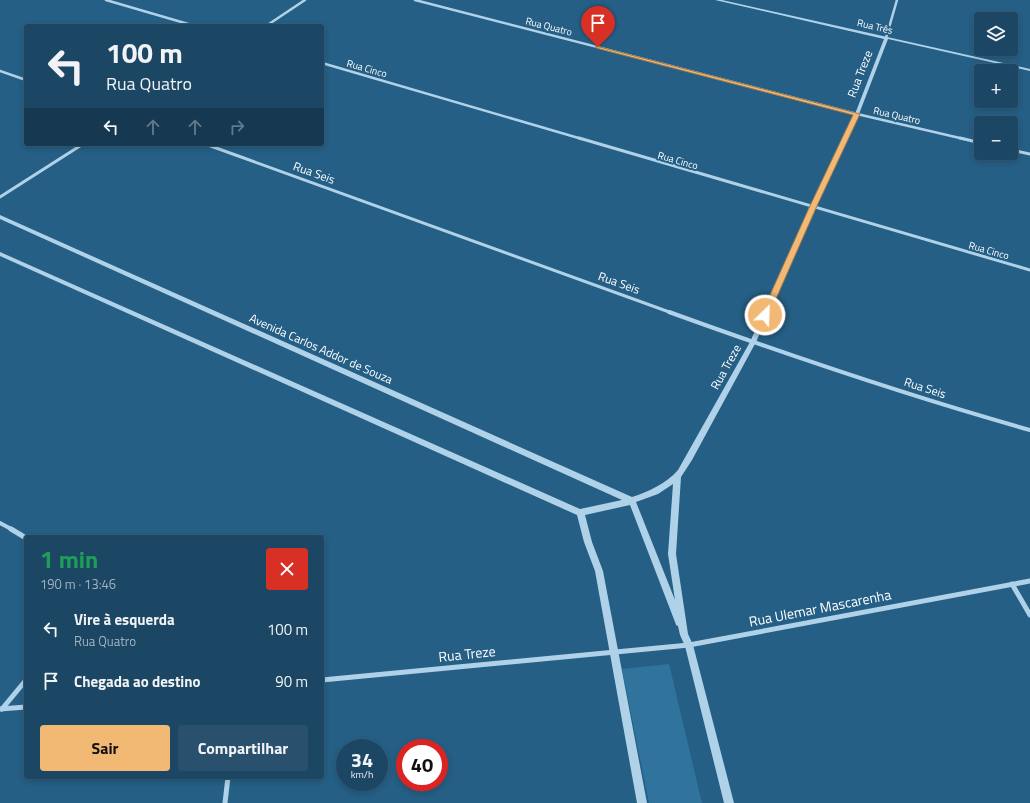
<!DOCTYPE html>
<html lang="pt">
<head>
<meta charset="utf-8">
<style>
  body { margin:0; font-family:"Titillium Web",sans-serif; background:#29516d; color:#f1f3f6; height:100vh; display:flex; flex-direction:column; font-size:15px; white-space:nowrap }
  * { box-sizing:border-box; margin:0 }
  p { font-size:13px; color:#a0b2bf }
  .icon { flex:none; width:22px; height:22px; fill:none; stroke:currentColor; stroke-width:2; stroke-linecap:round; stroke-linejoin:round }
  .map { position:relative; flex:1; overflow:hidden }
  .drawer { position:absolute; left:24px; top:535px; width:300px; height:244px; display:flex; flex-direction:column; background:#1c4764; border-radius:4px; box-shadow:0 2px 6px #0003,0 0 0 1px #3a5f78 }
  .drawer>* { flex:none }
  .banner { position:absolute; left:24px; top:24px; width:300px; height:122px; border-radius:4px; box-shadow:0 2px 6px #0003,0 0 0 1px #3a5f78; background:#1c4764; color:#f1f3f6; overflow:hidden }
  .fabs { position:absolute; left:974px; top:12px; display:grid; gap:8px }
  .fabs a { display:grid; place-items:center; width:44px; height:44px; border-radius:4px; background:#1c4764; box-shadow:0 2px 6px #0003,0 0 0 1px #3a5f78; font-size:20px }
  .speed { position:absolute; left:336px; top:739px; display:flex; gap:8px; font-size:20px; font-weight:700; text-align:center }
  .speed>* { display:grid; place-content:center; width:52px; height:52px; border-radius:50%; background:#1c4764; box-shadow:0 2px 6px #0003,0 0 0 1px #3a5f78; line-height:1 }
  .speed small { font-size:10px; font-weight:400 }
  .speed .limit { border:6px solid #d22; background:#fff; color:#111 }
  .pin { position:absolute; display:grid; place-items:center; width:34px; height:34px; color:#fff; margin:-41px -17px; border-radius:50% 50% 50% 0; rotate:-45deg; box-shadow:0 0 4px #0007 }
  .pin .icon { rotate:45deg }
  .me { position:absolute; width:44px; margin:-22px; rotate:24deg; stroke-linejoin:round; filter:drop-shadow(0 0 3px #0008) }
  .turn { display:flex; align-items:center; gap:14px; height:84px; padding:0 16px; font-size:18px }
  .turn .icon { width:52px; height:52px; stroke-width:2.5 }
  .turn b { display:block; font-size:28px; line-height:34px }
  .lanes { display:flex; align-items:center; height:38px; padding:0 16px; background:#0003; justify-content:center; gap:20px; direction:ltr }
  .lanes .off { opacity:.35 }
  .round { display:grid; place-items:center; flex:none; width:42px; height:42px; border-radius:4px; background:#29516d }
  .summary { display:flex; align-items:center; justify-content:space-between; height:68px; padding:0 16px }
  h1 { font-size:24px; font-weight:700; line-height:30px; color:#1e9e55 }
  .cta { display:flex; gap:8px; margin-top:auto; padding:8px 16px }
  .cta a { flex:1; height:46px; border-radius:4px; background:#f2b974; color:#111; font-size:16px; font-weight:700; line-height:46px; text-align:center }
  .cta a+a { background:#29516d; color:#f1f3f6 }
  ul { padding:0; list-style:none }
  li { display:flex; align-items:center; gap:12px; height:52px; padding:0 16px }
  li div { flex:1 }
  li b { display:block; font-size:15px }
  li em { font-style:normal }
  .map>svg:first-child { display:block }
</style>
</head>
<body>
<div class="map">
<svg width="1030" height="803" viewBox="0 0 1030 803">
  <rect width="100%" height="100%" fill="#255f85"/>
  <!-- green -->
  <polygon fill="#30739d" points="669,664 702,803 649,803 622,669"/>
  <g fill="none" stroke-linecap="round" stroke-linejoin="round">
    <!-- minor-far3 -->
    <g stroke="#b0d2e8" stroke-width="2.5">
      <polyline points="106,0 195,26"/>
      <polyline points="415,0 857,114 964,139"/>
      <polyline points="266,26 305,0"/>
      <polyline points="886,38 897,0"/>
      <polyline points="322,63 582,139"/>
      <polyline points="0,71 26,80"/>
    </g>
    <!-- minor-far2 -->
    <g stroke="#b0d2e8" stroke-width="3">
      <polyline points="579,138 1030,270"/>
      <polyline points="960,138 981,143"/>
      <polyline points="205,144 672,313"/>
      <polyline points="1011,150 1030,154"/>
      <polyline points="0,197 83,144"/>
    </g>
    <!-- minor-far1 -->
    <g stroke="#b0d2e8" stroke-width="4">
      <path d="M669 312C788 355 908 396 1030 430"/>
      <polyline points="0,523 13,530"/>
    </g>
    <!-- minor -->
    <g stroke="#b0d2e8" stroke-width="5">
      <polyline points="11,529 26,538"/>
      <polyline points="1012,584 1030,615"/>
      <polyline points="322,680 689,645 1030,581"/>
      <polyline points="0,709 26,707"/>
      <polyline points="2,709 26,680"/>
      <polyline points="225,803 228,777"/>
    </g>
    <!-- tertiary -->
    <path fill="#b0d2e8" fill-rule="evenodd" d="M715 0H722L1030 69V71L888 39 859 114 815 208 756 342 692 460 681 477 676 554 688 634 693 645 734 803H724L685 646 680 635 678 626 676 625 675 622 630 505 585 515 592 542 603 571 647 803H637L595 571 584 542 577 515 0 256V252L580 509 622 500 0 219V215L632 497C648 492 667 483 678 470L750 342 809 208 855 114 884 39ZM673 484 668 554 675 600 636 502 658 494Z"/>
  </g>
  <!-- route -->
  <polygon fill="#f2b974" stroke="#9d784b" points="596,46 860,114 816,208 768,317 762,317 761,315 809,208 853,115 596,48"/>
  <g text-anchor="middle" stroke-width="4" stroke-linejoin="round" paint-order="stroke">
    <!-- far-street labels -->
    <g font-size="10" fill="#fff" stroke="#255f85">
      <text transform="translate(549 26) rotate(14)" y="4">Rua Quatro</text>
      <text transform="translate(875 26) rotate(13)" y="4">Rua Três</text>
      <text transform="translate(367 68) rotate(16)" y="4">Rua Cinco</text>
      <text transform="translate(897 115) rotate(13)" y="4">Rua Quatro</text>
      <text transform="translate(678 160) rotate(16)" y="4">Rua Cinco</text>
      <text transform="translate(989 250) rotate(16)" y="4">Rua Cinco</text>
    </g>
    <!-- street labels -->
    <g font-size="12" fill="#fff" stroke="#255f85">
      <text transform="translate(860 74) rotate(-69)" y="4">Rua Treze</text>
      <text transform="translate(314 173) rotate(20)" y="4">Rua Seis</text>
      <text transform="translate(619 283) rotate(20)" y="4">Rua Seis</text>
      <text transform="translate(321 349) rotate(24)" y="4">Avenida Carlos Addor de Souza</text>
      <text transform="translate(726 367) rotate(-61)" y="4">Rua Treze</text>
      <text transform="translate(925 388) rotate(18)" y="4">Rua Seis</text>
    </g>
    <!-- near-street labels -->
    <g font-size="14" fill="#fff" stroke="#255f85">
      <text transform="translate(820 608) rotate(-11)" y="5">Rua Ulemar Mascarenha</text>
      <text transform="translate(467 654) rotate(-6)" y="5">Rua Treze</text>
    </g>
  </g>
</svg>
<div class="fabs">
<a><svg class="icon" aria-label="layers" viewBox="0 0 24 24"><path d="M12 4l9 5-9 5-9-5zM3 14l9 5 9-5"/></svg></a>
<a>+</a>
<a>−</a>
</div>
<div class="speed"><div>34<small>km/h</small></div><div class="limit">40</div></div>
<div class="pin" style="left:598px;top:47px;background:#d93025"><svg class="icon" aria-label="arrive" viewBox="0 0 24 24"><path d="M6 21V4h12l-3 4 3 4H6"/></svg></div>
<svg class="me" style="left:765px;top:315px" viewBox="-20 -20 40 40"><circle r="17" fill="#f2b974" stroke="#fff" stroke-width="3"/><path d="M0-11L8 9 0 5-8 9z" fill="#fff"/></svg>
<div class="banner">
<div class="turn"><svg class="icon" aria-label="left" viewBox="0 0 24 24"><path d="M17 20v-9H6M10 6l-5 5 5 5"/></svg><div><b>100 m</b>Rua Quatro</div></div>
<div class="lanes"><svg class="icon" aria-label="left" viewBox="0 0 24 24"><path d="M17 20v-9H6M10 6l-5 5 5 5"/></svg><svg class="icon off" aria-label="ahead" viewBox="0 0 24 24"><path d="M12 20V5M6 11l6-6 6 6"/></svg><svg class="icon off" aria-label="ahead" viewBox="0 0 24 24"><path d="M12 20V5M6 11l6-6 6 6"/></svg><svg class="icon off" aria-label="right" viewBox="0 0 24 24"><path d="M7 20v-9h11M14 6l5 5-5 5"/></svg></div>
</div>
<section class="drawer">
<div class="summary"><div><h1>1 min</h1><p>190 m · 13:46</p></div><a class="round" style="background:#d93025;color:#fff"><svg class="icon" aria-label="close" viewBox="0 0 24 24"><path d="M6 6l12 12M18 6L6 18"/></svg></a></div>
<ul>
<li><svg class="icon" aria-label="left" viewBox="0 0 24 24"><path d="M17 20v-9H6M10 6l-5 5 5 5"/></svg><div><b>Vire à esquerda</b><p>Rua Quatro</p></div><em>100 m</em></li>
<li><svg class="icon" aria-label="arrive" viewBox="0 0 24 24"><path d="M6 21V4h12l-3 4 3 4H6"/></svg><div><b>Chegada ao destino</b></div><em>90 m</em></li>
</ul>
<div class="cta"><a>Sair</a><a>Compartilhar</a></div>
</section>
</div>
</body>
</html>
